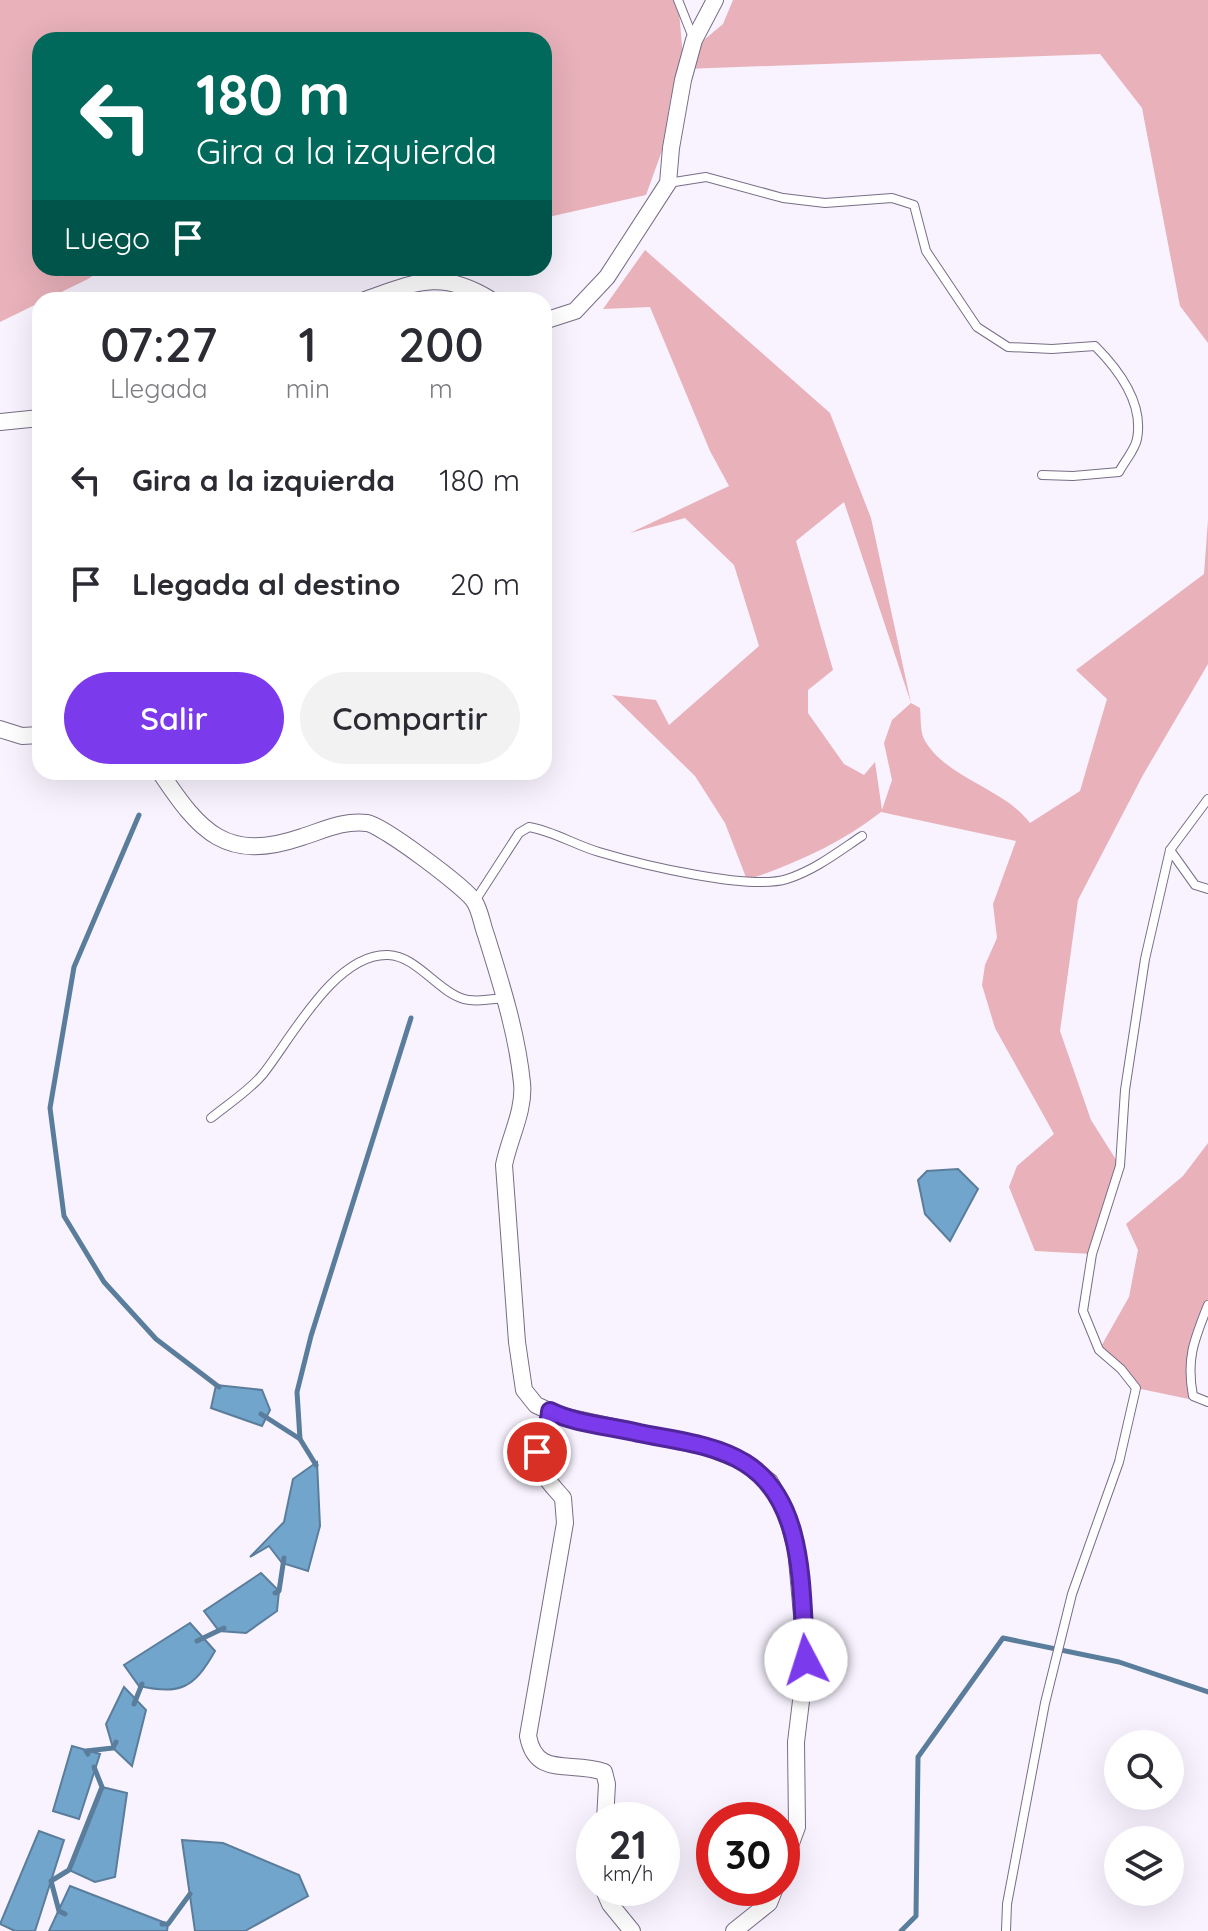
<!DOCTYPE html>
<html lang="es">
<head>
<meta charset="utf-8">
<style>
  body { margin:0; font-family:Quicksand,sans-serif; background:#f2f2f3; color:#2b2b33; height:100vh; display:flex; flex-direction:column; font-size:30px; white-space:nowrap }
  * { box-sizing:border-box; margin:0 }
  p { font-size:26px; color:#7c7c81 }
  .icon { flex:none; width:44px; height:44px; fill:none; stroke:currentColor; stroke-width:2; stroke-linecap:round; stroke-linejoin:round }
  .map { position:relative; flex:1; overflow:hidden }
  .sheet { position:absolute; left:32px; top:292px; width:520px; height:488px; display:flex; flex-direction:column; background:#fff; border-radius:24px; box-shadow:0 8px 32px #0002 }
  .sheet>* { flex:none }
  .guide { position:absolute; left:32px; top:32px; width:520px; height:244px; border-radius:24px; box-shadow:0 8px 32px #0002; background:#00695c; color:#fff; overflow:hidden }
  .controls { position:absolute; left:1104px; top:1730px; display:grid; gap:16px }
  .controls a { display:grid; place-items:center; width:80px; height:80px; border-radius:50%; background:#fff; box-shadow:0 8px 32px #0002; font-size:40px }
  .speed { position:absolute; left:576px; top:1802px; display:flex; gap:16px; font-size:40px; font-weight:700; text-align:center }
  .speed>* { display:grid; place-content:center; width:104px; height:104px; border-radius:50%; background:#fff; box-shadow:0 8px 32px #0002; line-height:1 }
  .speed small { font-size:20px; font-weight:400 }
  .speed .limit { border:12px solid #d22; background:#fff; color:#111 }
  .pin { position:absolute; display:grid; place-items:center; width:68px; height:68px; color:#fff; margin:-34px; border:4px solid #fff; border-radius:50%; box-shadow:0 2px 8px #0007 }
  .me { position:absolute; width:88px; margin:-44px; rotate:355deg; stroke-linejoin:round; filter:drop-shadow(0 0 6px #0008) }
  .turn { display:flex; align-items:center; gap:28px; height:168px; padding:0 32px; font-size:36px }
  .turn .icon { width:104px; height:104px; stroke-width:2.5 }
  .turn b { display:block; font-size:56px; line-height:68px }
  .then { display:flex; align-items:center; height:76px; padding:0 32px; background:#0003; gap:16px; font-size:30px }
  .eta { display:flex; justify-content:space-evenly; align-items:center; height:136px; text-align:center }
  .eta b { font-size:48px; font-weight:600; line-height:56px }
  .action { display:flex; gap:16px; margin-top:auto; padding:16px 32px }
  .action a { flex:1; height:92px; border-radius:48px; background:#7c3aed; color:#fff; font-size:32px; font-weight:600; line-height:92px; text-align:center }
  .action a+a { background:#f2f2f3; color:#2b2b33 }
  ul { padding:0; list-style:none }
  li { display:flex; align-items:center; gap:24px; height:104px; padding:0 32px }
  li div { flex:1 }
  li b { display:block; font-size:30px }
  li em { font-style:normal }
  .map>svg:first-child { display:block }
</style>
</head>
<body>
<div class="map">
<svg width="1208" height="1931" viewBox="0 0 1208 1931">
  <rect width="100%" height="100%" fill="#f8f3ff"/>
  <!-- green -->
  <g fill="#e9b1ba" fill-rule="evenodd">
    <polygon points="0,0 678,0 684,68 705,39 723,24 733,0 1208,0 1208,343 1180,306 1142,108 1100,54 684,69 671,97 663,148 646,195 544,218 544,40 40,40 40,268 104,268 88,279 0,322"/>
    <path d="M645 250 830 413 871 518 911 703 920 708C921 717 920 731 924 739 946 779 1003 787 1030 823L1080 791 1107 699 1076 670 1204 574 1208 520V664L1143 775 1078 900 1060 1031 1091 1120 1120 1166 1092 1254 1035 1251 1009 1187 1017 1166 1054 1134 995 1028 982 985 985 965 997 938 993 904 1016 841 881 812C840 844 796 863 747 880L725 823 695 776 612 695 656 700 669 725 759 646 734 565 685 518 630 533 729 486 710 451 650 307 603 309ZM844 502 911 703 892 720 884 743 892 780 882 810 875 762 864 775 844 764 808 713V690L833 670 796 541Z"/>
    <polygon points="1208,1143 1208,1305 1196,1336 1193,1396 1208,1403 1136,1388 1099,1350 1129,1297 1138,1250 1126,1224 1183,1176"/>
  </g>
  <!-- water -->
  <g fill="#72a5cc" stroke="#5b7d9c" stroke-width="2">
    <polygon points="958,1169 978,1189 950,1241 925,1214 918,1180 927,1171"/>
    <polygon points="216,1385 262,1390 270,1410 262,1426 211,1408"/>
    <polygon points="317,1462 320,1526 308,1571 282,1563 269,1546 250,1557 284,1522 293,1479"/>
    <polygon points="261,1573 279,1591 277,1611 246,1633 219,1631 204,1611"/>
    <path d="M190 1623 215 1651C194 1688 181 1695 139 1686L124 1665Z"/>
    <polygon points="124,1687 146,1710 132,1766 113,1748 106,1724"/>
    <polygon points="72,1746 100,1754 79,1819 53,1811"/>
    <polygon points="102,1787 127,1793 115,1877 95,1882 69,1870"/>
    <polygon points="39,1831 64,1840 35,1931 15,1931 0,1924"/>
    <polygon points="182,1840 223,1843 299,1875 308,1896 245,1931 195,1931"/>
    <polygon points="70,1886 168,1924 167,1931 49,1931"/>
  </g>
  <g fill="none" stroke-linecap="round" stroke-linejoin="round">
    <!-- stream -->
    <g stroke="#5b7d9c" stroke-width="5">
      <polyline points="139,815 74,967 50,1108 64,1216 104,1282 156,1339 219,1387"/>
      <polyline points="261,1414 300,1439 316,1465"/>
      <polyline points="300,1439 297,1392 311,1336 411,1018"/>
      <polyline points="275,1593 279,1591 284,1558"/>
      <polyline points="197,1641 224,1628"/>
      <polyline points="134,1704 142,1684"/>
      <polyline points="88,1754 86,1751 113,1748 116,1742"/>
      <polyline points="65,1914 59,1911 51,1881 69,1870 102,1787 94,1767"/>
      <polyline points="162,1924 168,1924 190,1894"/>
      <polyline points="901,1931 916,1916 918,1757 1003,1638 1119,1662 1208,1692"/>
    </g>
    <!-- service casing -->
    <g stroke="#786d87" stroke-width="10">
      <g id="service">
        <polyline points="678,0 694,40"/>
        <path d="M668 183 706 177 783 198 825 203 892 198 914 205 926 251 977 327 1008 347 1052 349 1095 346C1118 369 1144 403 1137 439 1135 450 1124 462 1119 472L1073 476 1042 475"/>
        <polyline points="1170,850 1195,885 1208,889"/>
        <path d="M475 901 519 833 529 827C553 831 575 845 599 852 639 864 749 891 787 879 815 870 838 852 862 836"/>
        <path d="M211 1118C228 1104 249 1091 263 1074 291 1039 335 953 388 955 416 956 436 989 461 998 474 1003 491 999 504 998"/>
        <path d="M1208 1305C1194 1340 1186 1359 1193 1396L1208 1402"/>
        <polyline points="1006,1931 1007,1904 1045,1703 1072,1594 1119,1462 1136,1388 1121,1369 1099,1350 1083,1311 1092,1254 1120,1166 1125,1090 1145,959 1170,850 1208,799"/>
      </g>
    </g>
    <!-- minor casing -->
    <g stroke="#786d87" stroke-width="18">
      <g id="minor">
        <path d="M365 300C416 282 441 269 491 300"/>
        <polyline points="544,321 575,311 607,277 668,183 671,148 683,80 694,40 715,0"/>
        <polyline points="0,422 40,418"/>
        <polyline points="0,729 22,736 40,735"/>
        <path d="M160 772C200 832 226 863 302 837 324 830 344 820 367 823 382 825 465 887 474 901 480 909 482 925 486 935 501 983 517 1033 522 1083 525 1110 509 1139 504 1165L517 1342 524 1390 536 1405 558 1415 706 1447 744 1462 770 1482 785 1509 796 1548 806 1660 796 1742 797 1827 782 1868"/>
        <path d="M550 1411C550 1426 543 1428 539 1441 530 1464 549 1482 563 1498L565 1523 528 1736C536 1779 571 1760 604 1772L607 1784 605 1820"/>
        <polyline points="603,1888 610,1904 632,1931"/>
        <polyline points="734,1931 769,1903 775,1888"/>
      </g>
    </g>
    <!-- service -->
    <use href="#service" stroke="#fff" stroke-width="8"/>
    <!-- minor -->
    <use href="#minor" stroke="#fff" stroke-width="16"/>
  </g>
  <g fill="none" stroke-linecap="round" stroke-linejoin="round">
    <!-- route casing -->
    <g stroke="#51269a" stroke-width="20">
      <path id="route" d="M537 1452C539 1435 550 1428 550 1411 576 1424 611 1426 639 1433 673 1440 715 1444 745 1463 808 1502 800 1595 806 1660"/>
    </g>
    <!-- route -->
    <use href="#route" stroke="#7c3aed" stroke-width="14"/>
  </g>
</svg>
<div class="controls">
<a><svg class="icon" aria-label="search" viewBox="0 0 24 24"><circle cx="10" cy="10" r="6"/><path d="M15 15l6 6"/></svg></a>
<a><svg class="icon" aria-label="layers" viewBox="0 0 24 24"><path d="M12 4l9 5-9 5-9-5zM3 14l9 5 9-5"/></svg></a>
</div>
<div class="speed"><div>21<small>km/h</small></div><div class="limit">30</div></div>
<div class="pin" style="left:537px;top:1452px;background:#d93025"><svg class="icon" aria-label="arrive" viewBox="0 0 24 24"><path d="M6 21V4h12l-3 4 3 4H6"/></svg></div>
<svg class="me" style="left:806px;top:1660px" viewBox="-20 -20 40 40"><circle r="19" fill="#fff"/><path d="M0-13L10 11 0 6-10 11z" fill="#7c3aed"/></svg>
<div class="guide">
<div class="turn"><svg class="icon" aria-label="left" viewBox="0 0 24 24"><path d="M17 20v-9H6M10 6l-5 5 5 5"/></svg><div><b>180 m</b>Gira a la izquierda</div></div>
<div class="then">Luego<svg class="icon" aria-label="arrive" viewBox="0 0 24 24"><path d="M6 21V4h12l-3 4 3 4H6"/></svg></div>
</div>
<section class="sheet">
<div class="eta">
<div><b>07:27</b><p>Llegada</p></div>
<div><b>1</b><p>min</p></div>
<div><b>200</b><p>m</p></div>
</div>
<ul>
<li><svg class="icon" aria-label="left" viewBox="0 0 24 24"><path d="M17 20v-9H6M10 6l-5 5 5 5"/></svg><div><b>Gira a la izquierda</b></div><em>180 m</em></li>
<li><svg class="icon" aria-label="arrive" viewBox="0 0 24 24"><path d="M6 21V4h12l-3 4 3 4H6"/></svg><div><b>Llegada al destino</b></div><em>20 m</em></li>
</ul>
<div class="action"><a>Salir</a><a>Compartir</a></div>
</section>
</div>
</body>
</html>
